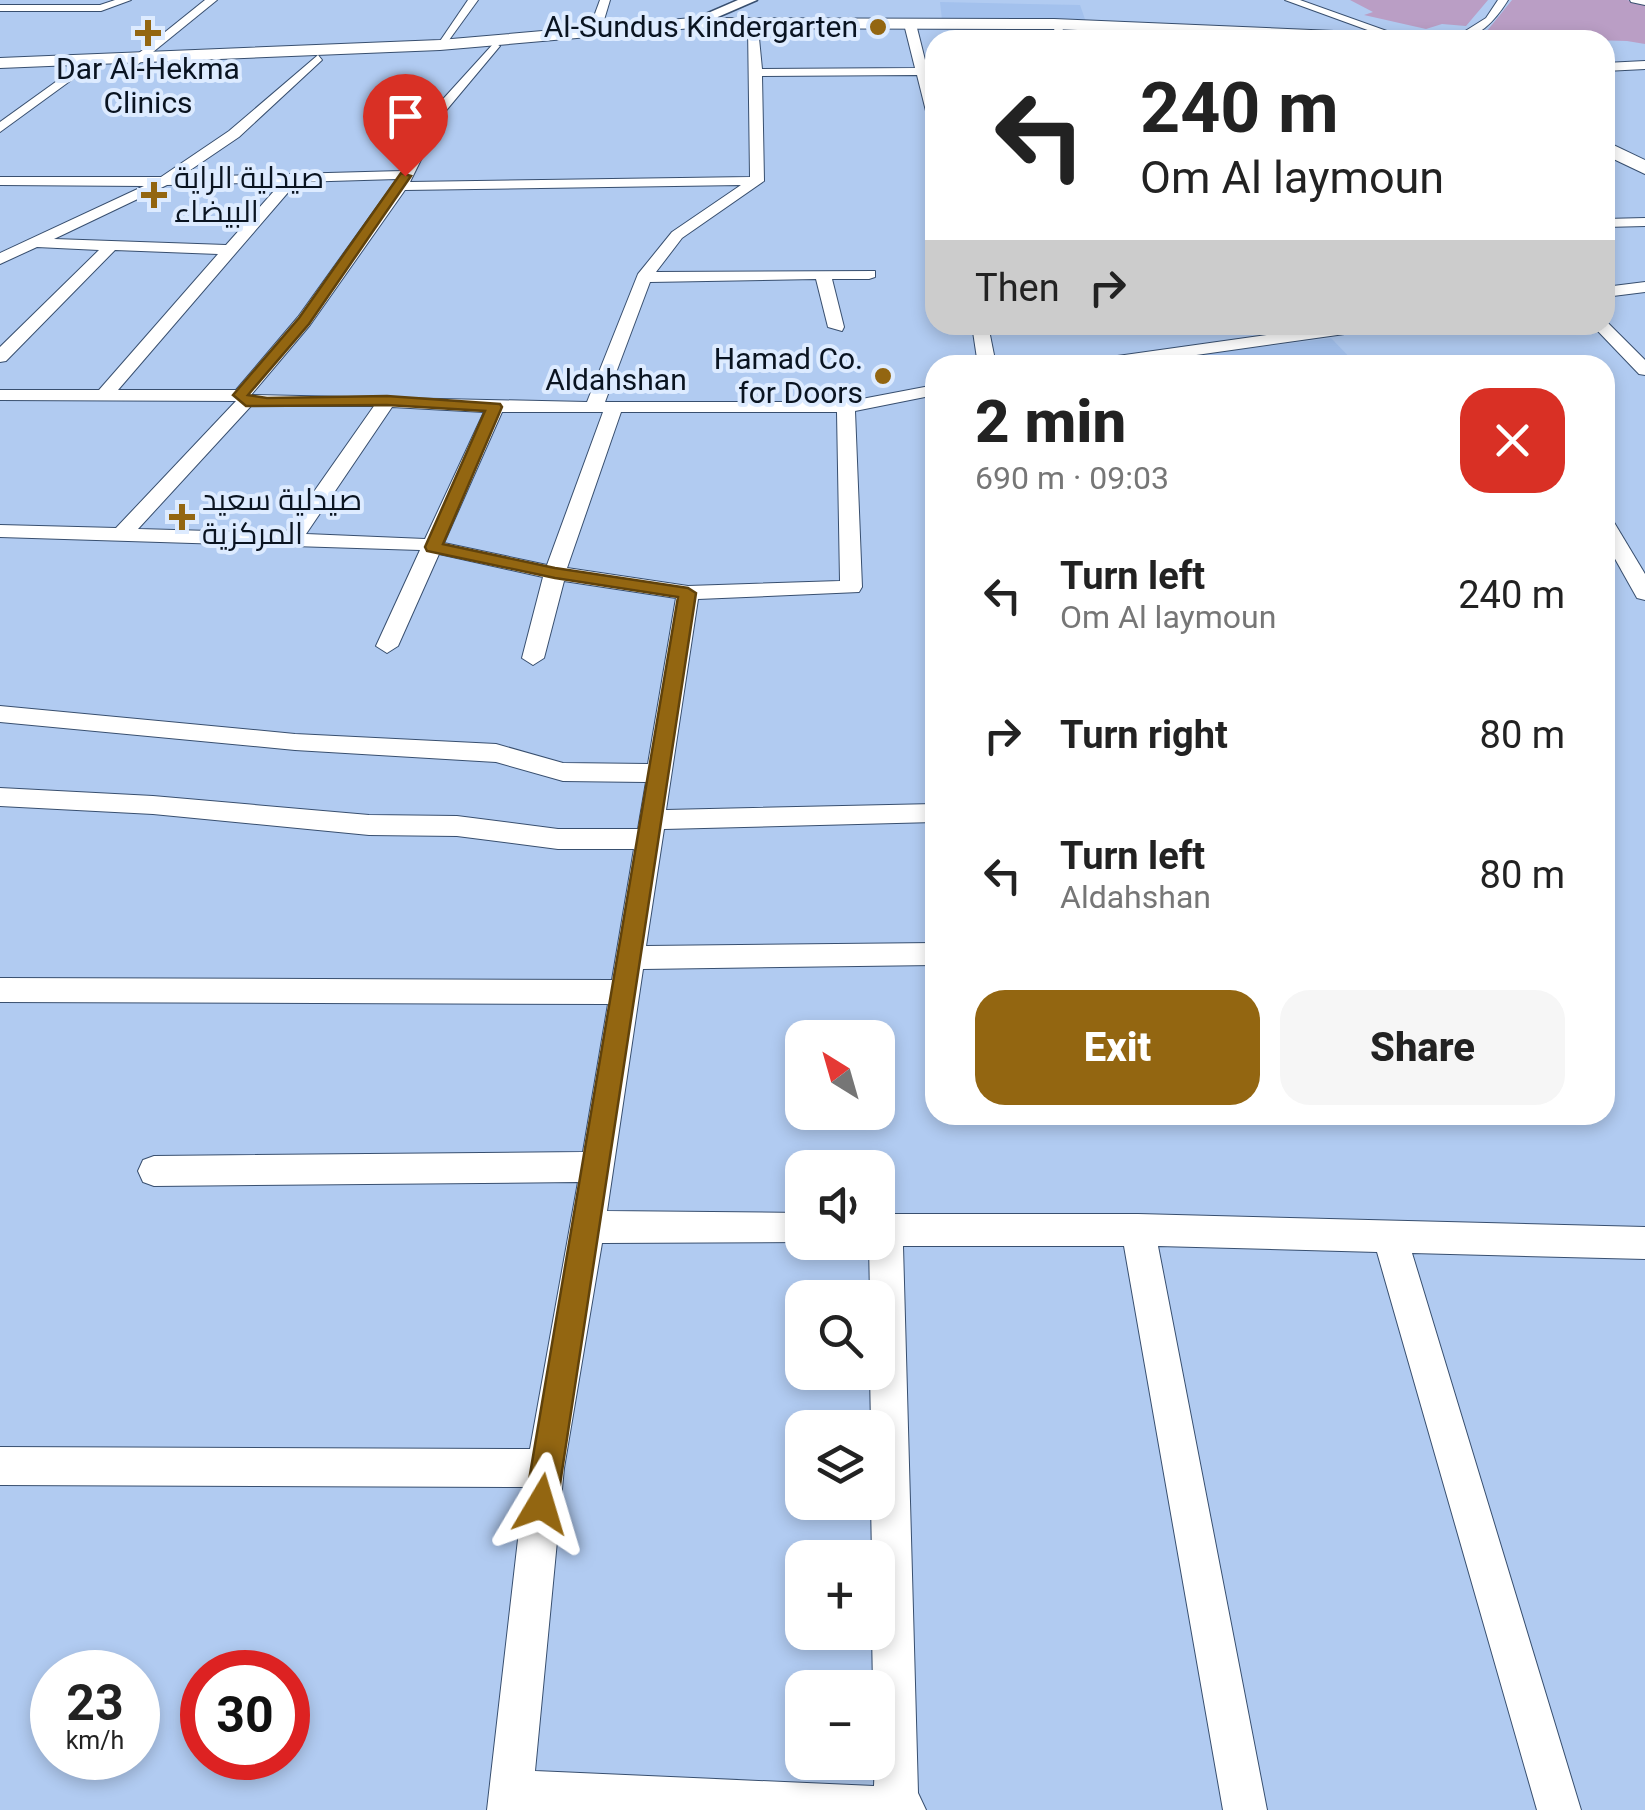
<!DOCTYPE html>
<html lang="en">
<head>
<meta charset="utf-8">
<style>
  body { margin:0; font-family:Roboto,Cairo,sans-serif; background:#f6f6f6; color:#222; height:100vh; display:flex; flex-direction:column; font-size:38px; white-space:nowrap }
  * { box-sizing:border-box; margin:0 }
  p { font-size:32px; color:#767676 }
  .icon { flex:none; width:55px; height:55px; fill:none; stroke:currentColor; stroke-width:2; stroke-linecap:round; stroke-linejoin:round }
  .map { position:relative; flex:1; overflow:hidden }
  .details { position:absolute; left:925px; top:355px; width:690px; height:770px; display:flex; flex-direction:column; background:#fff; border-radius:30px; box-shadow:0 5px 15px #0003 }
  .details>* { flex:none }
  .hud { position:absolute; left:925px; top:30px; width:690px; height:305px; border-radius:30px; box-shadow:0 5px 15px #0003; background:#fff; color:#222; overflow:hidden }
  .needle { width:65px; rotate:323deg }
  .fabs { position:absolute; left:785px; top:1020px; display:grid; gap:20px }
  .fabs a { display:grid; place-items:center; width:110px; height:110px; border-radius:20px; background:#fff; box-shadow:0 5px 15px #0003; font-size:50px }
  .speed { position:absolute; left:30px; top:1650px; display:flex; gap:20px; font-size:50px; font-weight:700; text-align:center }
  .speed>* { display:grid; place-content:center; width:130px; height:130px; border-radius:50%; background:#fff; box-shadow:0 5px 15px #0003; line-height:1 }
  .speed small { font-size:25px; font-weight:400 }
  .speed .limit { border:15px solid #d22; background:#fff; color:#111 }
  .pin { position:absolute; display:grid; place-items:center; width:85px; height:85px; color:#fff; margin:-102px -42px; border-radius:50% 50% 50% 0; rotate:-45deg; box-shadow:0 0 10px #0007 }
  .pin .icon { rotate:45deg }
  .me { position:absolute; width:110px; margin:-55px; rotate:7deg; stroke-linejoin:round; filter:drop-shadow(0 0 8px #0008) }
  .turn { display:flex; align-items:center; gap:35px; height:210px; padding:0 50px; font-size:45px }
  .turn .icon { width:130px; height:130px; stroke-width:2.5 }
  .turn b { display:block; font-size:70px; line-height:85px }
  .then { display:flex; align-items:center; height:95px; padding:0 50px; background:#0003; gap:20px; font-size:38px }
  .round { display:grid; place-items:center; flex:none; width:105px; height:105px; border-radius:30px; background:#f6f6f6 }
  .headline { display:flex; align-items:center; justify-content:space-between; height:170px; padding:0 50px }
  h1 { font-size:60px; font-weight:800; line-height:75px }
  .cta { display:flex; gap:20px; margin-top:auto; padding:20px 50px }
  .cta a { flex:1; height:115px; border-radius:30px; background:#936611; color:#fff; font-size:40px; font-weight:800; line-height:115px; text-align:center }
  .cta a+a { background:#f6f6f6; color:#222 }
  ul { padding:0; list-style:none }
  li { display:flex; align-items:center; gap:30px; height:140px; padding:0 50px }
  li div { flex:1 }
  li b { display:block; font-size:38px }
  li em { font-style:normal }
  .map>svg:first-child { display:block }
</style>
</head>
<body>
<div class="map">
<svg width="1645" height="1810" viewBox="0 0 1645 1810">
  <rect width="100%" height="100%" fill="#b1cbf1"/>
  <!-- built -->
  <g fill="#a3c1ed">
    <polygon points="940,2 1080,5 1086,22 942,20"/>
    <polygon points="1331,338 1357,365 1122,365"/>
  </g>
  <!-- green -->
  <g fill="#ba9ec5">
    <polygon points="1350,0 1488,0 1466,26 1442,24 1426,29 1364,15 1373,12"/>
    <polygon points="1512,0 1627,0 1645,4 1645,44 1627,41 1482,37"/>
  </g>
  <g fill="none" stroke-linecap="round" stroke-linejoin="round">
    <!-- minor casing -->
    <g stroke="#384f6f" stroke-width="2">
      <g id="minor">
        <polygon points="115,0 131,0 101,11 0,11 0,5 100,5"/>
        <polygon points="205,0 217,0 137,65 129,65 129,61"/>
        <polygon points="468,0 478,0 444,47 436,47"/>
        <polygon points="600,0 610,0 601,30 595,33 589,30"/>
        <polygon points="1285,0 1300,0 1412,40 1395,40"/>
        <path d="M1498 0H1508C1495 21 1478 40 1451 40L1486 18Z"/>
        <polygon points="1630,0 1645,0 1645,5 1631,2"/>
        <path d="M911 25 917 28 927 68 935 67V75H929L935 99V127L929 123 917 75 762 76 764 181 682 238 656 272 875 271V277L869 279H832L844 327 842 331 828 327 816 279 650 282 605 402H846L935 385V395L855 411 862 587 859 592 698 599 666 810 935 804V822L664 829 646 946 935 943V965L643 969 607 1211 802 1213V1242H808L602 1243 564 1468 535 1771 874 1786 878 1688H873L872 1632H878V1558H872L871 1502H878V1428H871L870 1372H878V1298H870L869 1242H878V1214H1138L1645 1227V1259L1412 1253 1581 1810H1537L1377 1252 1158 1246 1267 1810H1223L1124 1246H903L918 1793 926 1810H487L524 1487 0 1485V1447L530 1449 578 1182 154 1186 143 1182 138 1171 143 1160 154 1156 583 1152 608 1004 0 1002V978L612 980 634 849H558L457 836 369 835 153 814 0 806V788L153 796 369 815 457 816 558 829H638L646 782 563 781 496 762 295 750 0 722V706L295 734 496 744 563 763 648 764 676 598 564 581 544 658 533 665 522 658 543 577 439 554 398 646 387 653 376 646 420 550 0 537V525L116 528 236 401 0 400V390H99L218 254 115 250 6 361 0 362V347L99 250 37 247 0 264V253L144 186 0 185V177H161L229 131 318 55 322 60 239 137 180 177 402 171 434 109 494 43 500 46 444 113 410 182 750 177 748 26 758 28 762 69 915 68 905 28ZM397 179 298 317 236 390H118L297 182ZM282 182 226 245 54 239 167 185ZM741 185 672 232 638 274 587 402 251 395 310 325 405 190ZM251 406H374L285 533 138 529ZM392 407 484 412 425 539 306 534ZM502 412H603L547 565 444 543ZM621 412H837L840 581 688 586 567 568Z"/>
        <polygon points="1054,28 1062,28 1068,40 1056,40"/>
        <polygon points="1645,61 1645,69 1605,71 1605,63"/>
        <polygon points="82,63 92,65 0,132 0,122"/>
        <polygon points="1645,218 1645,226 1605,227 1605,219"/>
        <polygon points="1645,282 1645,292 1605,297 1605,287"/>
        <polygon points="1606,321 1645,360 1645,375 1639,374 1592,325 1605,325"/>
        <polygon points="972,325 988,325 996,365 978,365"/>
        <polygon points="1337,325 1381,325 1373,330 1126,365 1080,365 1089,360"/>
        <polygon points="1605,517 1612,519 1645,574 1645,600 1637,598 1605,541"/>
      </g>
    </g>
    <!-- tertiary casing -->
    <g stroke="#384f6f" stroke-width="3">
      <polygon id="tertiary" points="738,0 757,0 697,26 685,23"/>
    </g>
    <!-- secondary casing -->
    <g stroke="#384f6f" stroke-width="2">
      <g id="secondary">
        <polygon points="692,18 1054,19 1427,35 1435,40 1313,40 1054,29 692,28 440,50 0,68 0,58 440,40"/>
        <polygon points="1605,141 1645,160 1645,174 1605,155"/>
      </g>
    </g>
    <!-- minor -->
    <use href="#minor" fill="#fff" fill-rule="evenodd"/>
    <!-- tertiary -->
    <use href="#tertiary" fill="#fff" fill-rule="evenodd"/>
    <!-- secondary -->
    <use href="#secondary" fill="#fff" fill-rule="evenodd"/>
  </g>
  <!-- route -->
  <polygon fill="#936611" stroke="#60420b" stroke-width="2.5" points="401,173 411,176 309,324 248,395 267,398 387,396 500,404 502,407 443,544 555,568 688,588 696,593 557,1504 552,1516 541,1520 529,1516 525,1504 678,597 555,578 427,551 425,547 485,411 387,405 246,406 233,395 299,318"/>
  <!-- markers -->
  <g fill="#936611" stroke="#ddebff" stroke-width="4">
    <circle cx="878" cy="27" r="10"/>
    <path d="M143 18h10v10h10v10h-10v10h-10v-10h-10v-10h10z"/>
    <path d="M149 180h10v10h10v10h-10v10h-10v-10h-10v-10h10z"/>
    <circle cx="883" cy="376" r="10"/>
    <path d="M177 502h10v10h10v10h-10v10h-10v-10h-10v-10h10z"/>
  </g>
  <g text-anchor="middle" stroke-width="8" stroke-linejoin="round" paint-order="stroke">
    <!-- far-poi labels -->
    <g font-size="30" fill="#0a1421" stroke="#ddebff" text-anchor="end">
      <text x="858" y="37">Al-Sundus Kindergarten</text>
      <text x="148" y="79" text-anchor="middle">Dar Al-Hekma<tspan x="148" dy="34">Clinics</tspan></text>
      <text x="174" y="188" text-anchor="start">صيدلية الراية<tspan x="174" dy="34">البيضاء</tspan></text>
      <text x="863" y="369">Hamad Co.<tspan x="863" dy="34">for Doors</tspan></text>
      <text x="202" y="510" text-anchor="start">صيدلية سعيد<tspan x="202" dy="34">المركزية</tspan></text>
    </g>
    <!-- far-street labels -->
    <g font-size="30" fill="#0a1421" stroke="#ddebff">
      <text x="616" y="390">Aldahshan</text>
    </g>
  </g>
</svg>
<div class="fabs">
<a><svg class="needle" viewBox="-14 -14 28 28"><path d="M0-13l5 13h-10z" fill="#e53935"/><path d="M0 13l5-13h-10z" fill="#767676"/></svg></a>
<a><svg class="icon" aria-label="sound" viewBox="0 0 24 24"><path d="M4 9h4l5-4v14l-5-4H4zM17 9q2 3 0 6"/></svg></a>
<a><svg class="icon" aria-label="search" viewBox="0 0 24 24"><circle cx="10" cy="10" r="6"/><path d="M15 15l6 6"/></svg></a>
<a><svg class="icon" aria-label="layers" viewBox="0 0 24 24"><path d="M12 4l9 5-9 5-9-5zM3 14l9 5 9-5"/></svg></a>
<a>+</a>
<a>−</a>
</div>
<div class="speed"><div>23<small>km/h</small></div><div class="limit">30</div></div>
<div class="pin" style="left:405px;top:176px;background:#d93025"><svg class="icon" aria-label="arrive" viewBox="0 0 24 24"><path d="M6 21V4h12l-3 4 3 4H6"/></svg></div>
<svg class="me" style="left:541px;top:1504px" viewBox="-20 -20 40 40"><path d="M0-17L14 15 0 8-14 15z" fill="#936611" stroke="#fff" stroke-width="4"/></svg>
<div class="hud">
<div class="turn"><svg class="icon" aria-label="left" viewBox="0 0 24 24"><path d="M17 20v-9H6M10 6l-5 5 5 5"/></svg><div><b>240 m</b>Om Al laymoun</div></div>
<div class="then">Then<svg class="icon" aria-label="right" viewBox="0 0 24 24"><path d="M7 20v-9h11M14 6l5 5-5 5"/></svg></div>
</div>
<section class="details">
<div class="headline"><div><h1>2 min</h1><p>690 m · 09:03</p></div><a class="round" style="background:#d93025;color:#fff"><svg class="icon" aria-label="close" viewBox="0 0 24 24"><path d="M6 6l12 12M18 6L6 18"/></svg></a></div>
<ul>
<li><svg class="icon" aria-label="left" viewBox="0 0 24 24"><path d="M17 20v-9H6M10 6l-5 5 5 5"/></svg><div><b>Turn left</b><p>Om Al laymoun</p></div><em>240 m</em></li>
<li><svg class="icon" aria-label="right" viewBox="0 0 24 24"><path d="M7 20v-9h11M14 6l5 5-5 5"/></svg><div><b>Turn right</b></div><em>80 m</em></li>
<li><svg class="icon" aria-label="left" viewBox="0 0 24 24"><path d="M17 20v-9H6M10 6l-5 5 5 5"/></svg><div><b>Turn left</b><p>Aldahshan</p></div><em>80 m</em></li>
</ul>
<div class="cta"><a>Exit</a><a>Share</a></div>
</section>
</div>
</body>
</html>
